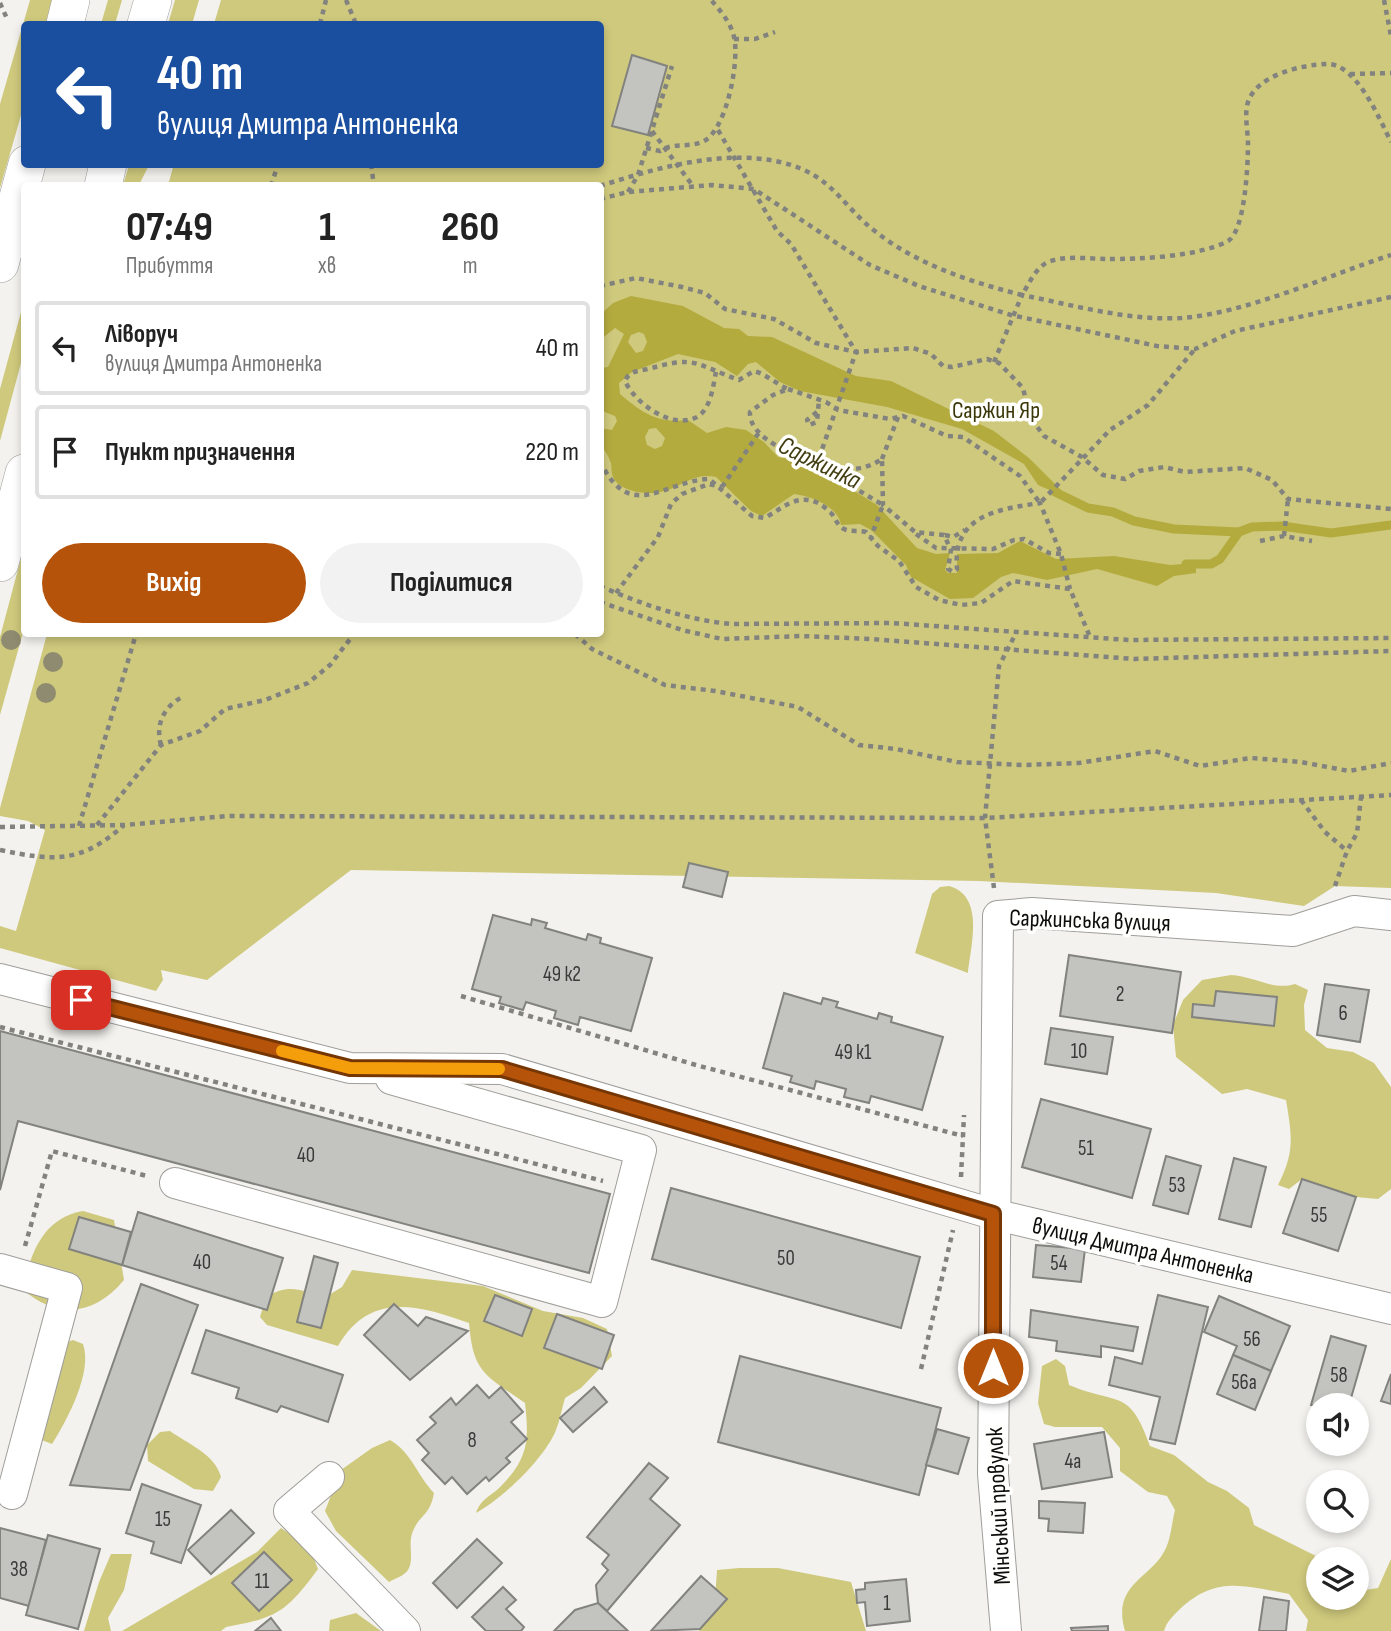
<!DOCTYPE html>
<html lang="uk">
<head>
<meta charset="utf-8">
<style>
  body { margin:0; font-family:"Sofia Sans Condensed",sans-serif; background:#f2f2f2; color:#222; height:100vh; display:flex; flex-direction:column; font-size:26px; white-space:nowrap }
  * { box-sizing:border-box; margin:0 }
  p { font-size:23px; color:#767676 }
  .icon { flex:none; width:38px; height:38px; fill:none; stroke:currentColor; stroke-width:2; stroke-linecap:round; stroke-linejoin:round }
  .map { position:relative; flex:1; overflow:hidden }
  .side { position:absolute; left:21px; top:182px; width:583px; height:455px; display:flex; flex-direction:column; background:#fff; border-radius:7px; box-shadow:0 4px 10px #0003 }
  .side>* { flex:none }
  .guide { position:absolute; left:21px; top:21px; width:583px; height:147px; border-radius:7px; box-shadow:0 4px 10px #0003; background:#1a4fa0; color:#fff; overflow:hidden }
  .tools { position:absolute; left:1306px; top:1393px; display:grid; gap:14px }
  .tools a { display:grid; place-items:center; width:63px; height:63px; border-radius:50%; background:#fff; box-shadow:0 4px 10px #0003; font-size:35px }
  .pin { position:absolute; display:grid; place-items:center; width:60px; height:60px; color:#fff; margin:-30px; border-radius:14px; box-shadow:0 4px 10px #0006 }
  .me { position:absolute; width:77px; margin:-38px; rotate:0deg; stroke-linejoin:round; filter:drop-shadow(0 0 5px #0008) }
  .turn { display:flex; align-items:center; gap:24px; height:147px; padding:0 21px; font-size:32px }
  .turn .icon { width:91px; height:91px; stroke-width:2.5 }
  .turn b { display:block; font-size:49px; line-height:60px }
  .eta { display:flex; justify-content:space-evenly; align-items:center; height:119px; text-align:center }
  .eta b { font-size:42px; font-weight:700; line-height:49px }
  .action { display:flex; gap:14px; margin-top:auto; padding:14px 21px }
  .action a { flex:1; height:80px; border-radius:42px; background:#b45309; color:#fff; font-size:28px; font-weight:700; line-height:80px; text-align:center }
  .action a+a { background:#f2f2f2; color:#222 }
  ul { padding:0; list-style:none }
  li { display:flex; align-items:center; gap:21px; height:94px; margin:0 14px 10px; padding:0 7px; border:4px solid #e0e0e0; border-radius:7px }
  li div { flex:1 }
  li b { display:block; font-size:26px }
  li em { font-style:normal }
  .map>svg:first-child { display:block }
</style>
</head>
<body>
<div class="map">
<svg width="1391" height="1631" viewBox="0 0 1391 1631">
  <rect width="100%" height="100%" fill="#f3f2ee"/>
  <!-- green -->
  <g fill="#cfc97d">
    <polygon points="30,0 55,0 48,24 24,24 24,105 0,188 0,104"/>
    <polygon points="108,0 122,0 115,24 101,24"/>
    <polygon points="175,0 199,0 192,24 168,24"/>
    <polygon points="221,0 1391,0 1391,888 1335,886 1304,906 1216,893 979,881 351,870 207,980 161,970 163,980 156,991 0,948 0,926 16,931 45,830 28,821 0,816 0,808 47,634 600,634 600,186 168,185 174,164 600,164 600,24 214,24"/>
    <polygon points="129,165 149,165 139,185 123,185"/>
    <polygon points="24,301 24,352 0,441 0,389"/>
    <polygon points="24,547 24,629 0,715 0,637"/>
    <path d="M949 886C985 896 971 945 968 973L915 953 932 894 940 887Z"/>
    <path d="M1231 975C1254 976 1273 991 1295 984L1308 990 1304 1005 1305 1030 1327 1048 1353 1052 1374 1063 1391 1087V1189L1378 1199 1356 1197 1302 1179 1289 1189 1278 1185C1295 1152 1292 1136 1286 1100L1247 1089 1222 1094 1176 1057 1173 1025 1183 1000 1202 980Z"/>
    <path d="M83 1211 114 1220 124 1280C94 1316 58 1319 23 1290 30 1253 43 1218 83 1211Z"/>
    <path d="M352 1270 483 1286 543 1311 583 1318 607 1329 612 1356 581 1388 565 1398C562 1408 560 1420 556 1430 545 1458 502 1499 476 1513 481 1498 492 1496 502 1485 529 1457 529 1439 525 1403 485 1375 473 1373 469 1323 418 1305 370 1291 338 1346L267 1325 260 1317 266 1297C288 1284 300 1289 324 1298L342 1287Z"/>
    <path d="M73 1340 83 1344C93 1372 67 1420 52 1444L39 1439 61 1344Z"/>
    <path d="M1056 1359 1065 1366 1069 1385C1119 1406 1129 1387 1150 1446L1174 1455 1208 1482 1227 1491 1249 1508 1254 1525 1322 1559H1318V1598H1356V1581L1365 1590 1378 1588 1391 1559V1631H1306L1308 1620 1289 1594C1245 1586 1216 1575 1180 1609 1173 1616 1167 1621 1164 1631H1125C1111 1583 1152 1579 1166 1548 1171 1537 1172 1522 1175 1510L1167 1496 1148 1492 1120 1471V1448L1102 1427H1055L1044 1424 1038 1403 1042 1366Z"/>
    <path d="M170 1431C188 1444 215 1454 221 1477L213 1491 194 1489 148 1461 147 1445 160 1432Z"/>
    <path d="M390 1440C412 1453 416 1474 434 1493 430 1516 420 1514 413 1531 407 1545 415 1558 408 1570 404 1576 396 1578 389 1582L336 1531 325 1511 341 1470 372 1448Z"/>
    <path d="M281 1528 309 1546 318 1569C287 1611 278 1618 226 1627L221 1631H122L257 1552Z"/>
    <polygon points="111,1554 132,1554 124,1590 108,1618 111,1631 84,1631 99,1582"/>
    <polygon points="739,1568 778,1568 851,1582 866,1631 699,1631 715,1599 717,1570"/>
    <polygon points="356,1613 381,1631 329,1631 330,1620"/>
  </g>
  <!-- water -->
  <path fill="#b4ab3f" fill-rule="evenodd" d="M631 296 683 306 724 328 739 329 748 336 772 337 856 376 891 381 994 431 1029 458 1070 499 1038 485 1024 464 962 429 887 407 800 391 780 382 756 362 748 364 737 376 715 362 678 354 632 372 619 383 620 394C642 413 659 424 688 420L707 433 726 427 746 430 764 442 778 457 809 463 877 505 917 548 936 554 950 553 945 570 948 573H957V554L998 553 1020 541 1056 559 1114 556 1170 565 1196 563V573L1174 576 1157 586 1097 569 1047 580 1013 573 1001 577 973 598 950 599 911 577 906 565 871 530 860 524 841 525C838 506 811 496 794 494L762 516 751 511 716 477C692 472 682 488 660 492 647 495 622 492 614 479 611 474 612 469 611 463 605 446 600 452 600 428L612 430 617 421 615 416 600 410V368L608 367 624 334 615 328 600 340V315L613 303ZM639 332 644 334 647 342 643 351 636 353 628 342 631 335ZM656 428 665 438 662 446 655 449 647 445 645 437 649 429Z"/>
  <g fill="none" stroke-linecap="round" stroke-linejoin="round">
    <!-- stream -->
    <g stroke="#b4ab3f" stroke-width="9">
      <polyline points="1055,492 1088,508 1113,512 1134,521 1174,529 1239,532"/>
      <polyline points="1186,564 1211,564 1220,559 1239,532 1252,527 1282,526 1331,533 1391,525"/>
    </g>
  </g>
  <!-- building -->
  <g fill="#c3c3bf" stroke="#82827f" stroke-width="2">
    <polygon points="632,55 667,66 648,135 612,126"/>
    <polygon points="689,863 728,872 722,897 683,887"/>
    <polygon points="493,915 531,925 532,919 547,923 545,928 586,940 588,934 601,938 600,943 652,958 631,1031 580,1017 578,1025 554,1018 556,1011 526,1002 523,1010 499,1003 501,997 472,989"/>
    <polygon points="1069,955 1181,972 1172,1033 1060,1016"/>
    <polygon points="1325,984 1369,990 1360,1042 1317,1035"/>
    <polygon points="1216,991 1277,997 1274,1026 1192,1017 1193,1004 1214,1006"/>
    <polygon points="784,993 821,1004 823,998 838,1002 836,1007 877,1019 879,1013 892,1017 891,1022 943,1037 922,1110 871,1096 869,1103 844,1097 846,1089 816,1081 814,1089 790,1082 792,1076 763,1068"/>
    <polygon points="1051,1028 1113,1037 1107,1074 1045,1064"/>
    <polygon points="0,1031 610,1194 589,1273 18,1121 0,1190"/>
    <polygon points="1041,1099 1151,1129 1132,1198 1022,1167"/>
    <polygon points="1166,1156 1201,1166 1188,1214 1153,1205"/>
    <polygon points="1234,1158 1266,1167 1251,1227 1219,1219"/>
    <polygon points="1302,1179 1356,1197 1338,1251 1283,1233"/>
    <polygon points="671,1188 920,1257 901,1328 652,1259"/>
    <polygon points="138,1212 283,1258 267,1310 122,1265"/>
    <polygon points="79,1217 131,1232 122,1265 69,1249"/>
    <polygon points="1036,1245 1085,1249 1081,1282 1033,1277"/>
    <polygon points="314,1256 338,1263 321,1328 297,1322"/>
    <polygon points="141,1284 198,1305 130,1490 70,1485"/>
    <polygon points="495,1295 532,1309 522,1336 484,1321"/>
    <polygon points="1158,1295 1208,1307 1175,1444 1150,1439 1160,1397 1109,1385 1115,1357 1142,1364"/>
    <polygon points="1219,1296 1290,1326 1271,1371 1233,1355 1237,1346 1204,1332"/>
    <polygon points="394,1304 418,1326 426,1317 468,1331 410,1380 364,1335"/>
    <polygon points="1031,1310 1138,1327 1133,1351 1101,1346 1101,1357 1056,1351 1057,1341 1029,1337"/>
    <polygon points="557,1314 614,1335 602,1369 544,1348"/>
    <polygon points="206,1330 343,1375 328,1422 281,1406 277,1412 236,1398 239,1388 192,1373"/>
    <polygon points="1331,1336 1366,1346 1349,1405 1318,1407 1311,1405"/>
    <polygon points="1233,1355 1271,1371 1255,1410 1217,1394"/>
    <polygon points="740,1356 941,1408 919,1495 718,1442"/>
    <polygon points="1391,1374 1391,1404 1381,1401"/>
    <polygon points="477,1385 489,1398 501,1387 523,1412 511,1422 527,1439 506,1458 510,1462 489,1481 486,1477 467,1494 452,1477 445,1484 422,1460 429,1453 417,1440 436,1423 430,1417 451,1398 456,1405"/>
    <polygon points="594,1387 607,1402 573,1432 560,1418"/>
    <polygon points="937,1429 969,1438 958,1474 926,1465"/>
    <polygon points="1104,1432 1112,1477 1042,1489 1034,1444"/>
    <polygon points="649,1463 668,1478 650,1499 680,1525 607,1611 598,1603 596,1585 608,1570 602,1564 609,1555 587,1537"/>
    <polygon points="142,1484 201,1505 181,1563 151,1553 154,1542 126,1533"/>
    <polygon points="1039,1501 1085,1503 1083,1533 1048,1531 1049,1519 1039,1518"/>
    <polygon points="231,1510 254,1533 211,1574 188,1550"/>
    <polygon points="0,1528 46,1540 29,1606 0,1598"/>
    <polygon points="48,1535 100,1549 78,1629 26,1615"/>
    <polygon points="477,1539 502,1563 457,1608 433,1583"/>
    <polygon points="264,1552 292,1580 259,1611 232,1583"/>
    <polygon points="701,1576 727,1599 700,1629 651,1631"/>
    <polygon points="906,1579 910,1621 867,1626 865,1602 857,1603 856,1590 865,1589 865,1583"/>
    <polygon points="503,1587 516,1600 506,1609 524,1627 521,1631 486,1631 472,1617"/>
    <polygon points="1264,1597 1289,1601 1286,1631 1259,1631"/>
    <polygon points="598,1603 628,1631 554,1631 575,1610"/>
    <polygon points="271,1618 281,1631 255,1631"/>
    <polygon points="1108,1626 1108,1631 1072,1631 1071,1628"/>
  </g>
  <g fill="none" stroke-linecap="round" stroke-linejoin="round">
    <!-- minor casing -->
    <g stroke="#9f9e9a" stroke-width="32">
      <g id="minor">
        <polyline points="0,979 350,1068 502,1069 993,1214 1391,1309"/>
        <polyline points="175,1183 602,1302 641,1150 391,1079"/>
        <polyline points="0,1269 67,1288 12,1494"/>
        <polyline points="329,1477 289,1511 405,1631"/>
        <polyline points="1006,1631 993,1474 998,916 1032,913 1293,931 1354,911 1391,915"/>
      </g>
    </g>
    <!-- major casing -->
    <g stroke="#9f9e9a" stroke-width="38">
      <g id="major">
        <polyline points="65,24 71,0"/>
        <polyline points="146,24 153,0"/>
        <polyline points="103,186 108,164"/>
        <polyline points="0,264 27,164"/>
        <polyline points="0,563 24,473"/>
      </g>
    </g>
    <!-- path -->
    <g stroke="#82827f" stroke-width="4.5" stroke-dasharray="5 5" stroke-linecap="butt">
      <polyline points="346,0 356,24"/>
      <polyline points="1384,0 1391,36"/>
      <polyline points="0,3 8,21"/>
      <polyline points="320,24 326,0"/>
      <polyline points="734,39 755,39 775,32"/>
      <polyline points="1350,74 1391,73"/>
      <polyline points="718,130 777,231 791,244 856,352 913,348 931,354 943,366 952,367 987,359 999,363 1023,388 1030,417 1044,436 1082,457 1103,475 1125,479 1139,471 1164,467 1185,472 1245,468 1272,480 1288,499 1391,509"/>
      <polyline points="652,131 693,186"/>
      <path d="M646 148 660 151C674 142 687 148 702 142 726 133 740 61 734 37 731 23 720 10 711 0"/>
      <polyline points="371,164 374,186"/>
      <polyline points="271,186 278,164"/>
      <path d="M600 186C656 168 725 148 784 163 832 175 842 206 876 232 918 265 971 282 1022 295 1029 284 1035 268 1048 262 1065 255 1089 259 1107 259 1140 259 1198 257 1228 241 1245 231 1248 165 1248 144 1248 131 1244 115 1248 102 1257 75 1301 65 1326 64 1356 62 1380 120 1391 142"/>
      <polyline points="628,192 638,175 672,66"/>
      <polyline points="600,199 628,192 712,185 754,189 870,265 919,286 1011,315 1157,346 1195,349 1235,331 1391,297"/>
      <polyline points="600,286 636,278 682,287 705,293 725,309 774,319 816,343 856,352 818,461"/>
      <path d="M994 362 1022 295C1073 305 1128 321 1181 318 1248 313 1326 276 1391 255"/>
      <path d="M716 372C713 386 711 409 697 417 671 430 635 403 625 381 629 371 638 371 648 369 697 355 694 364 739 380L754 371C766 374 776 384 788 389L773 395 750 412C748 445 824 468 850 469 862 469 873 465 882 459L883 505 915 532 944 535 951 550 948 569 953 572 957 569C952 515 999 509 1040 503L1061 554 1070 589"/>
      <polyline points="788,389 826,402 838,410 890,419 903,416 947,436 963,437 1020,476 1040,503 1110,430 1148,405 1195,349"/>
      <polyline points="817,412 807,420 809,425 817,422 819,400"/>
      <polyline points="882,459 898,417"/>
      <polyline points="808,460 883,505 871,537"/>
      <path d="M600 461C630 524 663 481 709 479L752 516 765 518C788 504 805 488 830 512 836 517 836 525 844 529 850 532 858 530 866 532L878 546 899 561 916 587 939 600 961 605 981 603 1013 581 1070 589 1090 637"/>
      <polyline points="722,487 760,431"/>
      <polyline points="916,534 936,548 993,549 1014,540 1024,539 1049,553 1061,554"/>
      <polyline points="945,535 953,537 965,530"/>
      <polyline points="1284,536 1288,499"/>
      <polyline points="1260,541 1284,536 1312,541"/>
      <path d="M600 586C641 604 687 620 731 624L892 623 1129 640 1391 638"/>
      <polyline points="616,593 658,537 671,504 682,494 709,484 721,487"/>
      <polyline points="600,602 682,630 722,639 801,636 871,639 1134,659 1391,651"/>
      <polyline points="575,634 592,649 665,685 715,691 798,707 859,745 896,749 957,762 1024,765 1079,763 1155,751 1200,766 1251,758 1301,762 1349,771 1391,763"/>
      <path d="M161 745C155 724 164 706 184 696"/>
      <polyline points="1301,800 1325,832 1347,851"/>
      <polyline points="97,825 161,745 200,731 225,709 265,700 308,683 330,665 354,634"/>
      <polyline points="79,826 136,634"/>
      <polyline points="0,827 125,825 227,816 985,818 1391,795"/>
      <path d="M0 850C53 861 81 864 124 825"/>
      <polyline points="1335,886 1347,851 1357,833 1361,797"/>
      <polyline points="994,888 985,818 999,666 1016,633"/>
      <polyline points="461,996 696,1065 963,1136"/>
      <polyline points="0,1027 603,1181"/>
      <polyline points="961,1177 964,1115"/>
      <polyline points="25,1246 52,1151 147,1176"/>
      <polyline points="921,1369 953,1230"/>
    </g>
    <!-- minor -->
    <use href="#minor" stroke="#fff" stroke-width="30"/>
    <!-- major -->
    <use href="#major" stroke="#fff" stroke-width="37"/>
  </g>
  <!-- trees -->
  <g fill="#8e8b70">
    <circle cx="11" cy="640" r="10"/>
    <circle cx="53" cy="662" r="10"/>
    <circle cx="46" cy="693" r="10"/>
  </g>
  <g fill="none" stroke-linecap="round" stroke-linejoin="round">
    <!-- route casing -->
    <g stroke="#753606" stroke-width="18">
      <polyline id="route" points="81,1000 350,1068 502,1069 993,1214 993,1368"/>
    </g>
    <!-- route -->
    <use href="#route" stroke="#b45309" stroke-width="12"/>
    <!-- slow -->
    <polyline stroke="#f59e0b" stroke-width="12" points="282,1051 350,1068 499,1069"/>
  </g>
  <g text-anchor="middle" stroke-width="7" stroke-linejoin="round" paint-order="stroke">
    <!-- number labels -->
    <g font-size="21" fill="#3a3a39">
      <text x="562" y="981">49 к2</text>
      <text x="1120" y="1001">2</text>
      <text x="1343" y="1020">6</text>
      <text x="1079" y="1058">10</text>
      <text x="853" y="1059">49 к1</text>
      <text x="1086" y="1155">51</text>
      <text x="306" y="1162">40</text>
      <text x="1177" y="1192">53</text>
      <text x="1319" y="1222">55</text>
      <text x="786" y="1265">50</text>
      <text x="202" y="1269">40</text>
      <text x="1059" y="1270">54</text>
      <text x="1252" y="1346">56</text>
      <text x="1339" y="1382">58</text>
      <text x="1244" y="1389">56а</text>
      <text x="472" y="1447">8</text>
      <text x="1073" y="1468">4а</text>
      <text x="163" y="1526">15</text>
      <text x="19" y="1576">38</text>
      <text x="262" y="1588">11</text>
      <text x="887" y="1610">1</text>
    </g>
    <!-- park labels -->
    <g font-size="24" fill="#3b3709" stroke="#fffffe">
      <text x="996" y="418">Саржин Яр</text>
    </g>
    <!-- street labels -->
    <g font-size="24" fill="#0d0d0c" stroke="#fffffe">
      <text transform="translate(1090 920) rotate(2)" y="8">Саржинська вулиця</text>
      <text transform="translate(1143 1250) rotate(13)" y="8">вулиця Дмитра Антоненка</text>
      <text transform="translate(998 1506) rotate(-93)" y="8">Мінський провулок</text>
    </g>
    <!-- water labels -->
    <g font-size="26" font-style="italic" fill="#433f13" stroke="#fffffe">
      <text transform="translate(820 462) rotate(26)" y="9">Саржинка</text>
    </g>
  </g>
</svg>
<div class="tools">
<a><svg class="icon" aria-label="sound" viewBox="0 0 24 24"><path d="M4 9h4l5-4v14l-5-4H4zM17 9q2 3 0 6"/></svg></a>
<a><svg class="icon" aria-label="search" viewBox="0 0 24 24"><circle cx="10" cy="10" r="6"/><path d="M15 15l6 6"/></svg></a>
<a><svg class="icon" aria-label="layers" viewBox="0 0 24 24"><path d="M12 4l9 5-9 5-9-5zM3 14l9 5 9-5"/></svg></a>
</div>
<div class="pin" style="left:81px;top:1000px;background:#d93025"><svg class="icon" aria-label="arrive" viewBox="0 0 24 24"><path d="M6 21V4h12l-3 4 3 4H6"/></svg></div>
<svg class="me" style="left:993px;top:1368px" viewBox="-20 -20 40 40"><circle r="17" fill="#b45309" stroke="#fff" stroke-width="3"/><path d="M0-11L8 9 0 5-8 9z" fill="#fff"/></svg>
<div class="guide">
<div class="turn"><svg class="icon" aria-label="left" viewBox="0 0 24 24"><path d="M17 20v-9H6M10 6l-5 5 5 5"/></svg><div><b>40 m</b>вулиця Дмитра Антоненка</div></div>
</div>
<section class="side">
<div class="eta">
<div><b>07:49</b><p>Прибуття</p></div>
<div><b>1</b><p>хв</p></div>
<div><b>260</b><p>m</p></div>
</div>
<ul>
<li><svg class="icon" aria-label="left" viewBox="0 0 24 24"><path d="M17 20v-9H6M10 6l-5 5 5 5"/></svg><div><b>Ліворуч</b><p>вулиця Дмитра Антоненка</p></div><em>40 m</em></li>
<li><svg class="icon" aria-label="arrive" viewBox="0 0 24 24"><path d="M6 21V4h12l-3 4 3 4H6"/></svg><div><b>Пункт призначення</b></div><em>220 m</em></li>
</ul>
<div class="action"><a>Вихід</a><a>Поділитися</a></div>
</section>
</div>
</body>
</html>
